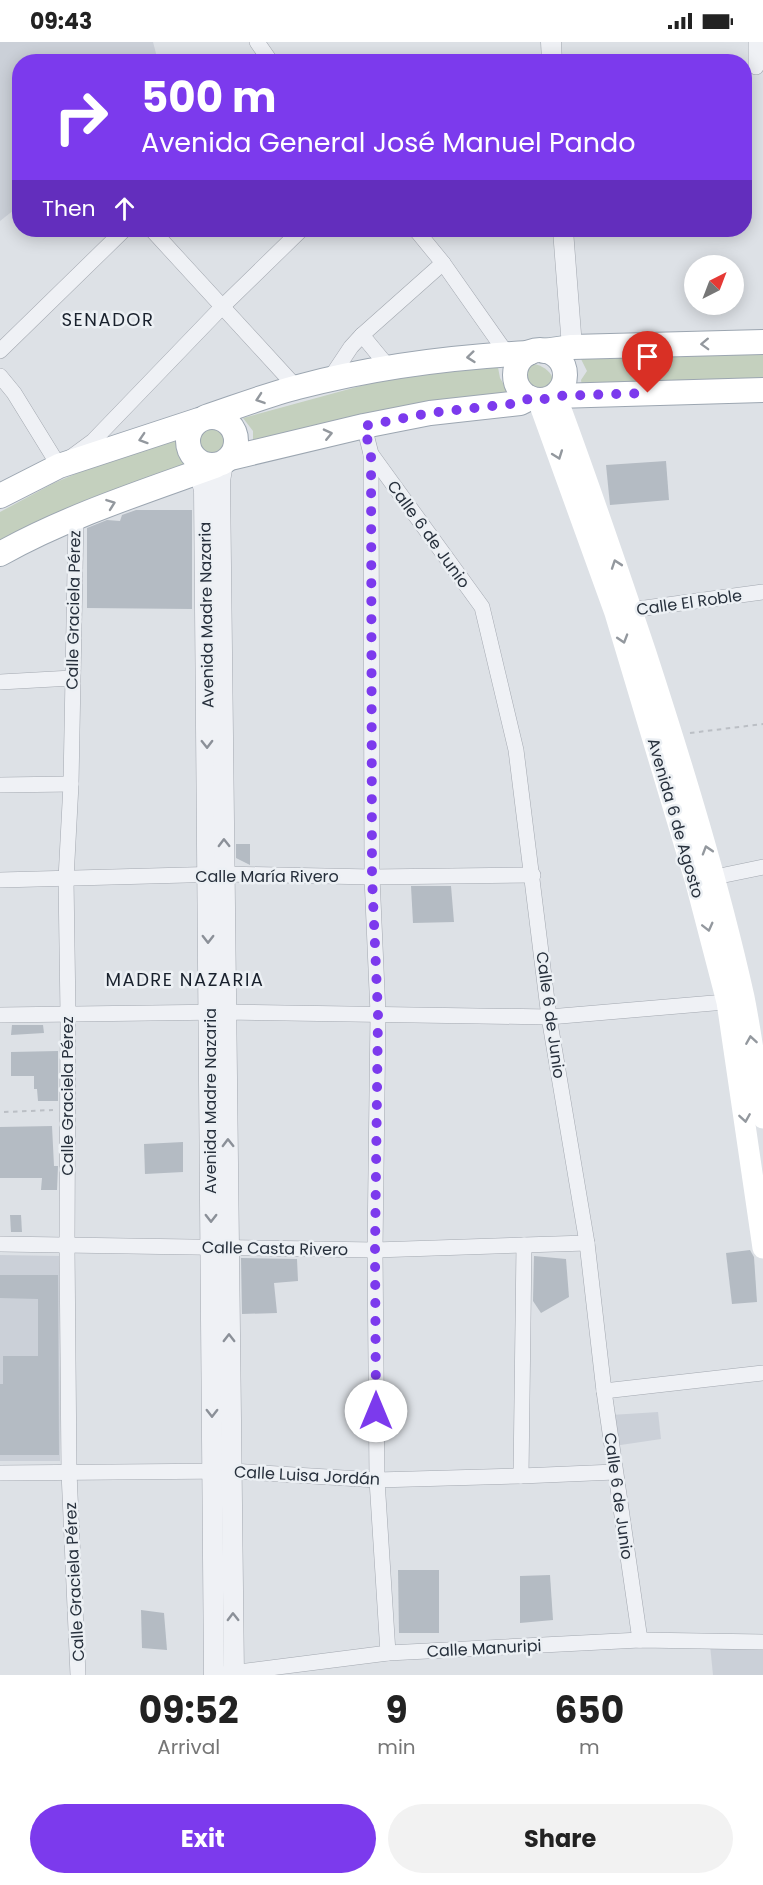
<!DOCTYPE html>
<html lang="en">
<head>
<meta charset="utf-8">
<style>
  body { margin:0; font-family:Poppins,sans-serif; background:#f2f2f2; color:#222; height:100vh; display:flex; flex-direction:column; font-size:22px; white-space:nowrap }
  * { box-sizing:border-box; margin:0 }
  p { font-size:20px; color:#767676 }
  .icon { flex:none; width:33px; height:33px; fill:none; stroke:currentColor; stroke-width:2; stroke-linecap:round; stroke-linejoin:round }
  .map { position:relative; height:1633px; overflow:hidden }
  .drawer { display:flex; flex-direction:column; background:#fff; flex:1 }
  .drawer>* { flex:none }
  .top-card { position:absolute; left:12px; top:12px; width:740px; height:183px; border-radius:24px; box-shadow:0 3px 15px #0003; background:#7c3aed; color:#fff; overflow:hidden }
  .needle { width:39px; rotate:42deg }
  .controls { position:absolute; left:684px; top:213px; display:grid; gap:12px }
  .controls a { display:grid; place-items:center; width:60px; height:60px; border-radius:50%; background:#fff; box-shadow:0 3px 15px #0003; font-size:30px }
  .pin { position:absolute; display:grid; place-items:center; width:51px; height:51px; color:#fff; margin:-62px -26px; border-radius:50% 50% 50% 0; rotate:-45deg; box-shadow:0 0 6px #0007 }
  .pin .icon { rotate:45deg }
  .me { position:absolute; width:66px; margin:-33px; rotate:0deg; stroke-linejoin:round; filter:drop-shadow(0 0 4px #0008) }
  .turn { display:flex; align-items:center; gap:21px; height:126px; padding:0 30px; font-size:27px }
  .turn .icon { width:78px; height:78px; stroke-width:2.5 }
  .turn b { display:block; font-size:42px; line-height:51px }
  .then { display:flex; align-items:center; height:57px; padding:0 30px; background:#0003; gap:12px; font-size:22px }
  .eta { display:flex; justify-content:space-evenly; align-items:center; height:102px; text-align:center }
  .eta b { font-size:36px; font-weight:700; line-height:42px }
  .button { display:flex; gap:12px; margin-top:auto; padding:12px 30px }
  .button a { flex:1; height:69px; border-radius:36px; background:#7c3aed; color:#fff; font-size:24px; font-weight:700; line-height:69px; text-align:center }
  .button a+a { background:#f2f2f2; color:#222 }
  .status { display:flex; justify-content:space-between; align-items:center; height:42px; padding:0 30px; background:#fff; direction:ltr }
  .status svg { height:16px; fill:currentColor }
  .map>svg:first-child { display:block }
</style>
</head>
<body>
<div class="status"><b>09:43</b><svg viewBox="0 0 49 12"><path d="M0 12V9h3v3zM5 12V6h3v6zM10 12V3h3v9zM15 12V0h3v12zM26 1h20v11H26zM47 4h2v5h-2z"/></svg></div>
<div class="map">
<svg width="763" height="1633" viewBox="0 0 763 1633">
  <rect width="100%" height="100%" fill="#dde1e6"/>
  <!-- built -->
  <g fill="#cbd0d8">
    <polygon points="0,0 153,0 158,19 20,20 19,164 0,179"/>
    <polygon points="0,1213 59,1214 60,1419 0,1419"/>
    <polygon points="658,1370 661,1397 614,1404 611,1373"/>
    <polygon points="710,1603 763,1604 763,1633 713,1633"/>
  </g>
  <!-- green -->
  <g fill="#c4d0be">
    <polygon points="763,309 763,336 582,345 581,338 587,329 580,315"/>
    <polygon points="497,320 500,336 510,353 253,402 253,389 243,376 375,340"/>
    <path d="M525 321C543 320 563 335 548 353L525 347 520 334 522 325Z"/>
    <circle cx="211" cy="398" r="14"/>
    <polygon points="177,395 180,415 188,425 135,440 88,457 0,501 0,470 54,441 80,430"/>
  </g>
  <!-- building -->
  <g fill="#b4bbc3">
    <polygon points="666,419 669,458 610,463 606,423"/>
    <polygon points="136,468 192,468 192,567 87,566 87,486 107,478 120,479 122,473"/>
    <polygon points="236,802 250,802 250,823 236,816"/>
    <polygon points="411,844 451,844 454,880 413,881"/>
    <polygon points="12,983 43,983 44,991 11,993"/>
    <polygon points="58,1009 58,1059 38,1059 37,1047 34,1047 34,1034 11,1034 11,1010"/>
    <polygon points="52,1084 54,1124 58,1124 57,1148 41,1148 42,1136 0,1136 0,1085"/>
    <polygon points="183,1100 183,1130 145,1132 144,1102"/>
    <polygon points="10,1173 21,1173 22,1190 11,1190"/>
    <polygon points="750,1208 754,1215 757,1260 732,1262 726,1211"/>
    <polygon points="534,1214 566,1217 569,1255 541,1271 533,1259"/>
    <polygon points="241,1216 297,1217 298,1239 274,1241 277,1271 242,1272"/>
    <polygon points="0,1233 58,1233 59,1413 0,1413 0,1342 3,1342 3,1314 38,1314 38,1257 0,1256"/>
    <polygon points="398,1528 439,1528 439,1591 399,1591"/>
    <polygon points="550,1533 553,1578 520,1581 520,1534"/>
    <polygon points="141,1568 164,1571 167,1608 142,1606"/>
  </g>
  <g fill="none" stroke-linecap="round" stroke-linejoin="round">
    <!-- minor casing -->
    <g stroke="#a3a8b0" stroke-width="16">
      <g id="minor">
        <polyline points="257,0 271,20"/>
        <polyline points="756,0 756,25"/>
        <polyline points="152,188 296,345"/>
        <polyline points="416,188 443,221 507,312 516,328"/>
        <polyline points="362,293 390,327"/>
        <polyline points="0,309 124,188"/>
        <polyline points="0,334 14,351 59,424 93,399 222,265 301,188"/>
        <polyline points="329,338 351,305 362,293 443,221"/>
        <polyline points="364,384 371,412 482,565 516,708 549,975 587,1201 604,1349 640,1598"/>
        <polyline points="371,412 372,835 378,972 375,1208 377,1438 388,1611"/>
        <polyline points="76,475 71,742 66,837 68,972 67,1204 69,1430 78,1633"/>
        <polyline points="623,569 763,550"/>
        <polyline points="0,640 72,636"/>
        <polyline points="0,743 71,742"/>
        <polyline points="715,835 763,825"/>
        <polyline points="0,838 224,832 372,835 533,833"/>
        <polyline points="0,973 226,970 549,975 737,959"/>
        <polyline points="0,1202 375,1208 587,1201"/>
        <polyline points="604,1349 763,1331"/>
        <polyline points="0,1431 230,1429 377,1438 521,1434 615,1430"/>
        <polyline points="521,1434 524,1203"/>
        <polyline points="223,1632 388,1611 640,1598 763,1600"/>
      </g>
    </g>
    <!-- tertiary casing -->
    <g stroke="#a3a8b0" stroke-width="21">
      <g id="tertiary">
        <polyline points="551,0 552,20"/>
        <polyline points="563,188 572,305"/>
        <polyline points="193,414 204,447 214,1633"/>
        <polyline points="223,421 220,439 234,1633"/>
      </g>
    </g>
    <!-- primary casing -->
    <g stroke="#9ca6b1" stroke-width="26">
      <g id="primary">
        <circle cx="540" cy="333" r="25"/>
        <polyline points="544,309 572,305 763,300"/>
        <polyline points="556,354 763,348"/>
        <circle cx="212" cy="399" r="24"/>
        <path d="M206 375C236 365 267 353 298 345 373 325 452 315 529 311"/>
        <polyline points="230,416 364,384 430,371 520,361 530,356"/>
        <polyline points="0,454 59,424 199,378"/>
        <path d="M0 512C68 474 143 450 215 424"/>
      </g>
    </g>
    <!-- path -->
    <g stroke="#bbbfc5" stroke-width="2" stroke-dasharray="4.5 4.5" stroke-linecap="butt">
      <polyline points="690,691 763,682"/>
      <polyline points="4,1070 53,1068"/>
    </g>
    <!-- minor -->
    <use href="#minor" stroke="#eff1f5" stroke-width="15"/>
    <!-- tertiary -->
    <use href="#tertiary" stroke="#eff1f5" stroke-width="20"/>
    <!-- secondary -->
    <g stroke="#fff" stroke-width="21">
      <path d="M556 354C588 439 617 525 646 611 683 725 718 839 744 955 752 995 757 1036 763 1076"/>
      <polyline points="538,358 615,571 696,841 727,960 763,1206"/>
    </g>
    <!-- primary -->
    <use href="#primary" stroke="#fff" stroke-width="24"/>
  </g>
  <!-- one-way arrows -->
  <defs><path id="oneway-chevron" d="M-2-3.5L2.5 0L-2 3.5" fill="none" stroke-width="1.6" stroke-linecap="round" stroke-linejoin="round" transform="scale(1.5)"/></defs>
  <g stroke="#93989e">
    <use href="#oneway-chevron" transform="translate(705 302) rotate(178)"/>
    <use href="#oneway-chevron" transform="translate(471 315) rotate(174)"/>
    <use href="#oneway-chevron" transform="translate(260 357) rotate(161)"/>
    <use href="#oneway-chevron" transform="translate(328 392) rotate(-13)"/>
    <use href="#oneway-chevron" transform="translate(143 397) rotate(162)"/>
    <use href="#oneway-chevron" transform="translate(558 413) rotate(70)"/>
    <use href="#oneway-chevron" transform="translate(111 462) rotate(-20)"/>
    <use href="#oneway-chevron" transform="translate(616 522) rotate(-109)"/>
    <use href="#oneway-chevron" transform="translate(623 597) rotate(73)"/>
    <use href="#oneway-chevron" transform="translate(707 808) rotate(-107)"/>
    <use href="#oneway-chevron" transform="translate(708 885) rotate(76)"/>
    <use href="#oneway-chevron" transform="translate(751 998) rotate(-99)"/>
    <use href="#oneway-chevron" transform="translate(745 1076) rotate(81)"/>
  </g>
  <g stroke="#8b9098">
    <use href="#oneway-chevron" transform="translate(207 702) rotate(89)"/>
    <use href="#oneway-chevron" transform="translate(224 801) rotate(-91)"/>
    <use href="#oneway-chevron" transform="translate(208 897) rotate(90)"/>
    <use href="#oneway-chevron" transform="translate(228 1101) rotate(-91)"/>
    <use href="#oneway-chevron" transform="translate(211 1176) rotate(90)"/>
    <use href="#oneway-chevron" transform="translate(229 1296) rotate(-90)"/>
    <use href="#oneway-chevron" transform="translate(212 1371) rotate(90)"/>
    <use href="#oneway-chevron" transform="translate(233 1575) rotate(-91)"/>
  </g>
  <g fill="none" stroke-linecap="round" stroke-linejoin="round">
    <!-- route -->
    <polyline stroke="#7c3aed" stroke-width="10" stroke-dasharray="0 18" points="376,1369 375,1208 378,972 372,835 371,412 364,384 429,371 520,361 530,356 541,358 556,354 648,351"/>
  </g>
  <g text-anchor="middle" stroke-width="5" stroke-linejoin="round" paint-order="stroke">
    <!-- street labels -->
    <g font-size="16" fill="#27303c" stroke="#ecf0f4">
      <text transform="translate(429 492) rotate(54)" y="6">Calle 6 de Junio</text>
      <text transform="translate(689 560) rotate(-8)" y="6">Calle El Roble</text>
      <text transform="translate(73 568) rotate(-89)" y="6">Calle Graciela Pérez</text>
      <text transform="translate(206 573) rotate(-91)" y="6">Avenida Madre Nazaria</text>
      <text transform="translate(676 776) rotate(74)" y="6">Avenida 6 de Agosto</text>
      <text x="267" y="840">Calle María Rivero</text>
      <text transform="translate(551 973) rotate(82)" y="6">Calle 6 de Junio</text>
      <text transform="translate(67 1054) rotate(-90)" y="6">Calle Graciela Pérez</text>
      <text transform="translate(210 1059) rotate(-90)" y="6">Avenida Madre Nazaria</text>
      <text transform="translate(275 1206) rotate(1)" y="6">Calle Casta Rivero</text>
      <text transform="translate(307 1433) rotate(3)" y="6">Calle Luisa Jordán</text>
      <text transform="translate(619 1454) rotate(82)" y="6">Calle 6 de Junio</text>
      <text transform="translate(74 1540) rotate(-93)" y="6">Calle Graciela Pérez</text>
      <text transform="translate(484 1606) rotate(-3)" y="6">Calle Manuripi</text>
    </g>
    <!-- neighbourhood labels -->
    <g font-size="18" letter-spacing="1.5" fill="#19212d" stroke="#ecf0f4">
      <text x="108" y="284">SENADOR</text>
      <text x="185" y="944">MADRE NAZARIA</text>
    </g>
  </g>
</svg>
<div class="controls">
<a><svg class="needle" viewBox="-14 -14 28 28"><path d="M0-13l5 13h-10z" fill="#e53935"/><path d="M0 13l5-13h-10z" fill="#767676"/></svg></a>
</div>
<div class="pin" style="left:648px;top:351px;background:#d93025"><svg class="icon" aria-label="arrive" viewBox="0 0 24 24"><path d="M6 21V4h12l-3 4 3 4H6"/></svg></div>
<svg class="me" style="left:376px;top:1369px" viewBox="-20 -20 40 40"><circle r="19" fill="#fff"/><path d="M0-13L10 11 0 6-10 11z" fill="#7c3aed"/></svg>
<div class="top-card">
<div class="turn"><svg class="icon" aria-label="right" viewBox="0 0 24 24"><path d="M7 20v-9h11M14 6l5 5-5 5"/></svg><div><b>500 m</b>Avenida General José Manuel Pando</div></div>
<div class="then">Then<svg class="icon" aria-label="ahead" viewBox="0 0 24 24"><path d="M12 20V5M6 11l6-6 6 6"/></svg></div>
</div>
</div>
<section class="drawer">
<div class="eta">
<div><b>09:52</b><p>Arrival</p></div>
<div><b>9</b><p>min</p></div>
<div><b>650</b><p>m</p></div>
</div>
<div class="button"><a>Exit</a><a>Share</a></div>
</section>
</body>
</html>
